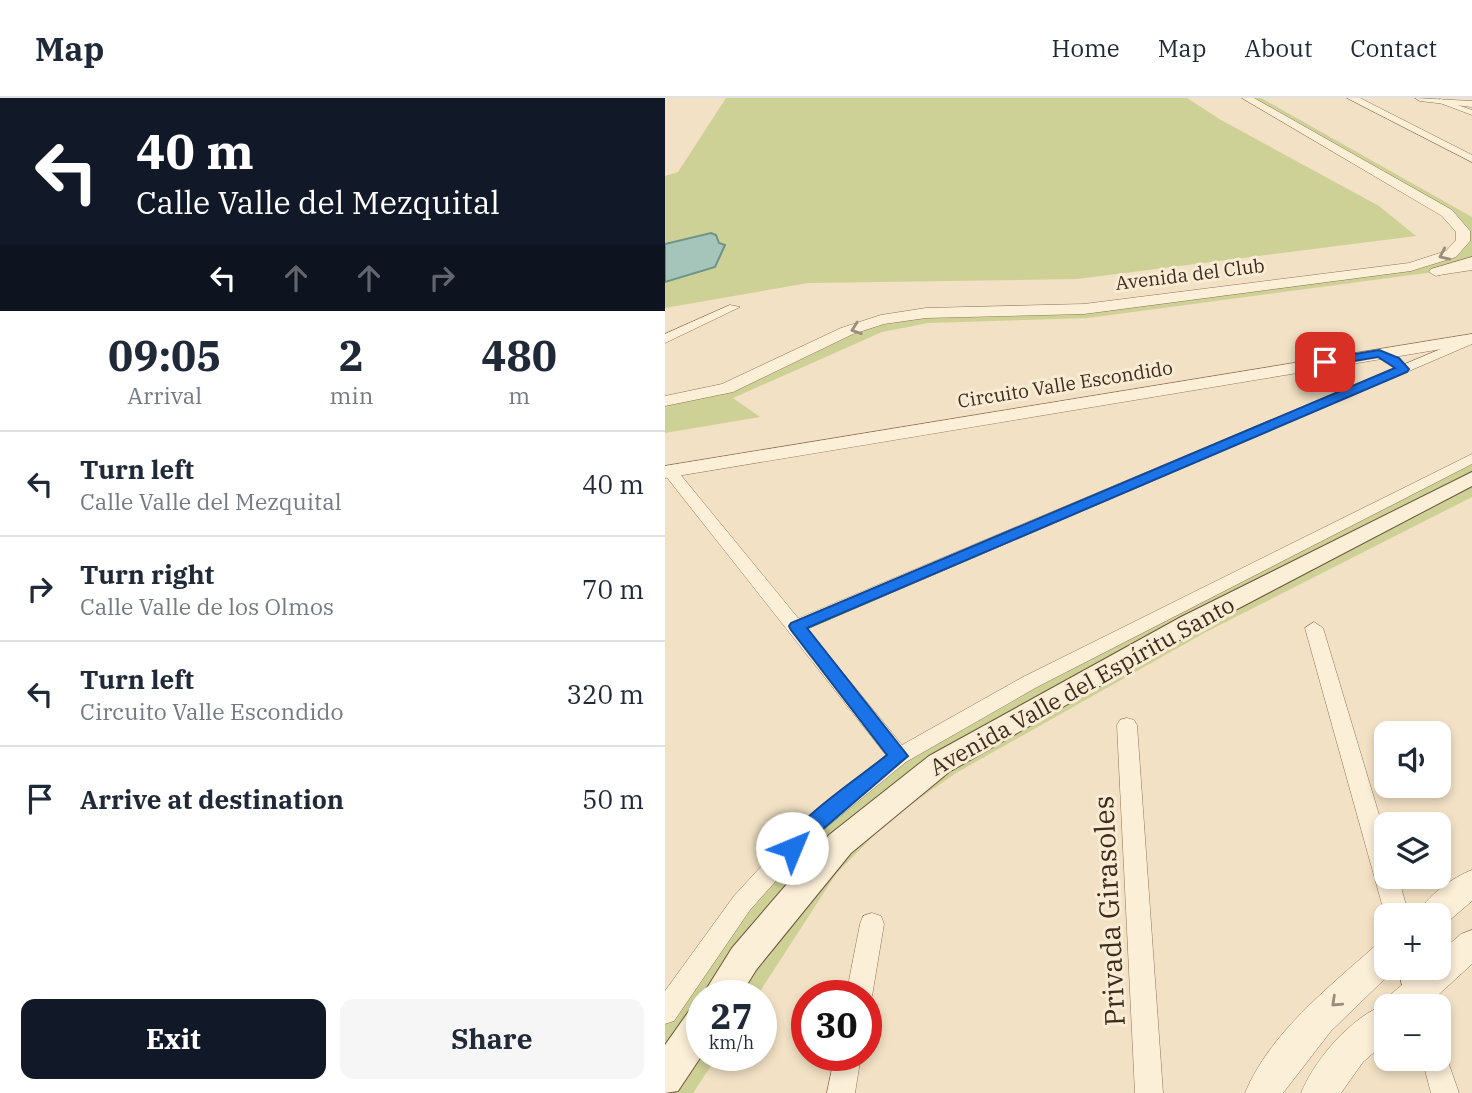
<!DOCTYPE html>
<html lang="en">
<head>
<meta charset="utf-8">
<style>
  body { margin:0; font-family:"IBM Plex Serif",serif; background:#f6f6f7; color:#1f2937; height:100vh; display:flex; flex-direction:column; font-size:26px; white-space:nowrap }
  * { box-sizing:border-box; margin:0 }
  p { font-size:23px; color:#747a83 }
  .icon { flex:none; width:38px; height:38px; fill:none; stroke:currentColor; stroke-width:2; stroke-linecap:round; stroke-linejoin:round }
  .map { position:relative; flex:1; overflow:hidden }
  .side { display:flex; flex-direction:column; background:#fff; width:665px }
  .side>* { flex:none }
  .banner { background:#111827; color:#fff; overflow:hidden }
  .fabs { position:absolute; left:709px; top:623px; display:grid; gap:14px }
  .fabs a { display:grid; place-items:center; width:77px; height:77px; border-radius:14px; background:#fff; box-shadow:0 4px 10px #0003; font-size:35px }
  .speed { position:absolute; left:21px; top:882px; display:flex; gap:14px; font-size:35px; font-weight:700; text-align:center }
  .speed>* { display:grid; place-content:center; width:91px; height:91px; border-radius:50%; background:#fff; box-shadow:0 4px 10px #0003; line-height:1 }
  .speed small { font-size:18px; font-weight:400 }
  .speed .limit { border:10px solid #d22; background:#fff; color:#111 }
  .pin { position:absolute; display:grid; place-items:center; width:60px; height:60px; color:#fff; margin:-30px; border-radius:14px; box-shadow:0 4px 10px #0006 }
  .me { position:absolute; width:77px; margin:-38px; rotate:45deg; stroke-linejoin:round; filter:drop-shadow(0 0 5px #0008) }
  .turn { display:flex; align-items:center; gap:24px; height:147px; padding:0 21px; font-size:32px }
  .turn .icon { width:91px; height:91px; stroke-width:2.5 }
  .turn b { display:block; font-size:49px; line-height:60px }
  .lanes { display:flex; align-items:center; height:66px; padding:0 21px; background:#0003; justify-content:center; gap:35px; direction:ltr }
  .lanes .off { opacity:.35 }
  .eta { display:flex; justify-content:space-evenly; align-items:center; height:119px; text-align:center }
  .eta b { font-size:42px; font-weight:700; line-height:49px }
  .cta { display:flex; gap:14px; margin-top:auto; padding:14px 21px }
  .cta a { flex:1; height:80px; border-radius:14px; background:#111827; color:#fff; font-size:28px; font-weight:700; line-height:80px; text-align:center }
  .cta a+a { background:#f6f6f7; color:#1f2937 }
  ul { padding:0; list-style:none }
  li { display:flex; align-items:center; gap:21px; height:105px; padding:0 21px; border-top:2px solid #e0e1e3 }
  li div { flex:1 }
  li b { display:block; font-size:26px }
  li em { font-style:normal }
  header { display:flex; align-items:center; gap:42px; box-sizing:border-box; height:98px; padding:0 35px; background:#fff; border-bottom:2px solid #e0e1e3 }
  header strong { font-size:33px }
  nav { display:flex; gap:38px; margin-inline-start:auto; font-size:24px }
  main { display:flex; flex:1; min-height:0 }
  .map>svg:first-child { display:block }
</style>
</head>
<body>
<header>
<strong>Map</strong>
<nav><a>Home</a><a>Map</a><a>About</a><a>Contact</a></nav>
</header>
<main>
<section class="side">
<div class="banner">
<div class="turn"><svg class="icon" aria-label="left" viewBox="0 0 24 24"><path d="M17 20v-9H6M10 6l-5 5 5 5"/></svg><div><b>40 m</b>Calle Valle del Mezquital</div></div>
<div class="lanes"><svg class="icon" aria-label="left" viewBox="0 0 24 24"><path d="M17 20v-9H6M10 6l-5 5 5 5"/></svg><svg class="icon off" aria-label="ahead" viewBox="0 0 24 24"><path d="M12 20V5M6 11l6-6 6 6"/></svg><svg class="icon off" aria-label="ahead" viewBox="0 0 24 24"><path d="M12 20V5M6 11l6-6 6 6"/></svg><svg class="icon off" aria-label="right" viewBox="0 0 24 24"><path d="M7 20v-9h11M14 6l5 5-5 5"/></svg></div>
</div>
<div class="eta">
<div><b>09:05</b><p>Arrival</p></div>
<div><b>2</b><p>min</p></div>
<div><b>480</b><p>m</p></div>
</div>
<ul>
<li><svg class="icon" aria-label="left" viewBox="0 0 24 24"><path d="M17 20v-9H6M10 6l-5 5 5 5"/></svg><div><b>Turn left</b><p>Calle Valle del Mezquital</p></div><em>40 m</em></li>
<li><svg class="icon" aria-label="right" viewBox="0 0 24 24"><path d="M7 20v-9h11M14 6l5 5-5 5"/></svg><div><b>Turn right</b><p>Calle Valle de los Olmos</p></div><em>70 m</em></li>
<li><svg class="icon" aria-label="left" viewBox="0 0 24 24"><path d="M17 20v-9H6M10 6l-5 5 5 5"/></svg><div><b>Turn left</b><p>Circuito Valle Escondido</p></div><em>320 m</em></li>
<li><svg class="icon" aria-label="arrive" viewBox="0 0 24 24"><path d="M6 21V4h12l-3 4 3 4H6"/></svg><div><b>Arrive at destination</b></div><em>50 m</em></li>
</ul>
<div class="cta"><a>Exit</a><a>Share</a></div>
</section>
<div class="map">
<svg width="807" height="995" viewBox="0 0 807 995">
  <rect width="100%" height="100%" fill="#f2e1c4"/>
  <!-- green -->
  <g fill="#ced196">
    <polygon points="61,0 522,0 556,22 714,108 751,138 412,181 143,185 0,210 0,78 13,74"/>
    <polygon points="582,0 596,0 807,119 807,169 423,220 263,225 217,234 68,300 95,319 0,335 0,303 31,298 216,222 419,211 746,169 786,156 798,144 782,115"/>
    <polygon points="807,360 807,399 541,534 291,675 225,721 171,776 92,898 37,898 37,931 0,986 0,914 77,805 234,658"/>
    <polygon points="37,957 53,957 28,995 0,995 0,989"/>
  </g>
  <!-- water -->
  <polygon fill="#a6c5ba" stroke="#6c9488" stroke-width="2" points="46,135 51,137 54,145 60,147 50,169 0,184 0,146"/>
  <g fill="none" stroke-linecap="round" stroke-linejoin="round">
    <!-- minor casing -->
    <g stroke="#8f7258" stroke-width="1">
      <g id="minor">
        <polygon points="775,1 807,12 807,17 775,5"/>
        <polygon points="807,166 807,172 774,177 768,174"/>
        <polygon points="65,207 75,209 0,245 0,236"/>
        <polygon points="807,238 807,246 142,531 237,647 358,579 807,356 807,366 372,589 241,664 152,737 85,812 9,923 0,926 0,893 69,798 136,725 221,657 0,377 0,370 10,370 133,520"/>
        <polygon points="649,524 658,530 721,740 721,779 733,779 744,817 720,817 640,530"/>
        <polygon points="462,620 469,622 472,627 498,995 470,995 452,627 455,622"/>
        <polygon points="207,815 216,818 219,826 207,898 201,907 201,898 181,898 195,826 198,818"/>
        <polygon points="733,870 757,870 768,908 742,908"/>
        <polygon points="774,949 779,952 794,995 766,995 757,961 774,961"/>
        <polygon points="170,957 196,957 190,995 162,995"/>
      </g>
    </g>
    <!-- tertiary casing -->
    <g stroke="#8f7258" stroke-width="1">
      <g id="tertiary">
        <polygon points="577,0 589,0 787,112 805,133 805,143 791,159 746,173 419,216 261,220 219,226 188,236 68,294 0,308 0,298 57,286 176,230 216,217 261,210 419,206 744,165 781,153 791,142 791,134 777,118"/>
        <polygon points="682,0 695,0 807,57 807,64"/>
        <polygon points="750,0 807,3 807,9 755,3"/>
        <polygon points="807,159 807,168 771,178 764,174 766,171"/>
        <polygon points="807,236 807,246 0,380 0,368"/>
        <path d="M807 772V803L779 827 774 829V817H753C760 799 788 779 807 772Z"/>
        <path d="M807 832V866L761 908H721V944L698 964 676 995H636C650 961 686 919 721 906L725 897 757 870H774V855L796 836Z"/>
        <path d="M721 843V870H731L666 933 618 995H580C605 935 663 890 710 848Z"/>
      </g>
    </g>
    <!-- secondary casing -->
    <g stroke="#70533b" stroke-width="2">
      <g id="secondary">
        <polygon points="807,374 807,388 534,531 284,674 186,755 91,872 75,898 37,898 67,850 164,737 264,658 516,519"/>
        <polygon points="37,908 37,957 13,993 0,995 0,947 24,913"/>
      </g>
    </g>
    <!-- minor -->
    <use href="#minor" fill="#fcefd8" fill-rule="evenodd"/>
    <!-- tertiary -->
    <use href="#tertiary" fill="#fcefd8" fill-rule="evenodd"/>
    <!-- secondary -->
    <use href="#secondary" fill="#fcefd8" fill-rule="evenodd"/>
  </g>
  <!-- one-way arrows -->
  <defs><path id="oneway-chevron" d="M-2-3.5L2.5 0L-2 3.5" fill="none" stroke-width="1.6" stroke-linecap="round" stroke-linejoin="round" transform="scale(1.75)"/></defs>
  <g stroke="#9c8d7b">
    <use href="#oneway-chevron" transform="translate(779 157) rotate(156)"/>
    <use href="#oneway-chevron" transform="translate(191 231) rotate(161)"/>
    <use href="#oneway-chevron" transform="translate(671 904) rotate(137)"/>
  </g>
  <!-- route -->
  <path fill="#1a73e8" stroke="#114b97" stroke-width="2" d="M714 252 734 260 744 271 742 274 142 530 243 658 151 737 134 756 127 758 120 756 117 750C132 720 195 679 222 657L126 532 124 528 126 525 730 270 713 259 660 268 654 264 660 261Z"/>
  <g text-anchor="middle" stroke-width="6" stroke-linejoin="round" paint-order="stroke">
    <!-- far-street labels -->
    <g font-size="19" fill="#3d2b1e" stroke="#f9ecd4">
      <text transform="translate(525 176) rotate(-7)" y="7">Avenida del Club</text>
      <text transform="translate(400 286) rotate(-9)" y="7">Circuito Valle Escondido</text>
    </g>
    <!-- street labels -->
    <g font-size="23" fill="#3d2b1e" stroke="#f9ecd4">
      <text transform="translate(417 588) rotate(-29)" y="8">Avenida Valle del Espíritu Santo</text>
    </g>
    <!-- near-street labels -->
    <g font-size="28" fill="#3d2b1e" stroke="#f9ecd4">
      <text transform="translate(444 813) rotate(-93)" y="10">Privada Girasoles</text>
    </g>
  </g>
</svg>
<div class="fabs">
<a><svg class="icon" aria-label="sound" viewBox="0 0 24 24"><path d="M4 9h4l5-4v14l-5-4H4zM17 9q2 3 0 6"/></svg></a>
<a><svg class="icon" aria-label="layers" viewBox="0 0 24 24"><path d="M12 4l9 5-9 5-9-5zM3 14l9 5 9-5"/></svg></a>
<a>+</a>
<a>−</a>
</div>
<div class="speed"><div>27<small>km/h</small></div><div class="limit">30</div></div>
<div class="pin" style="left:660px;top:264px;background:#d93025"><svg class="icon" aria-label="arrive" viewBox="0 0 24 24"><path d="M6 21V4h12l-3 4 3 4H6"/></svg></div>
<svg class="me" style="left:127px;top:750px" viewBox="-20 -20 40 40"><circle r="19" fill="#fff"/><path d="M0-13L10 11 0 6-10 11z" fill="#1a73e8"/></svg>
</div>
</main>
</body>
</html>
